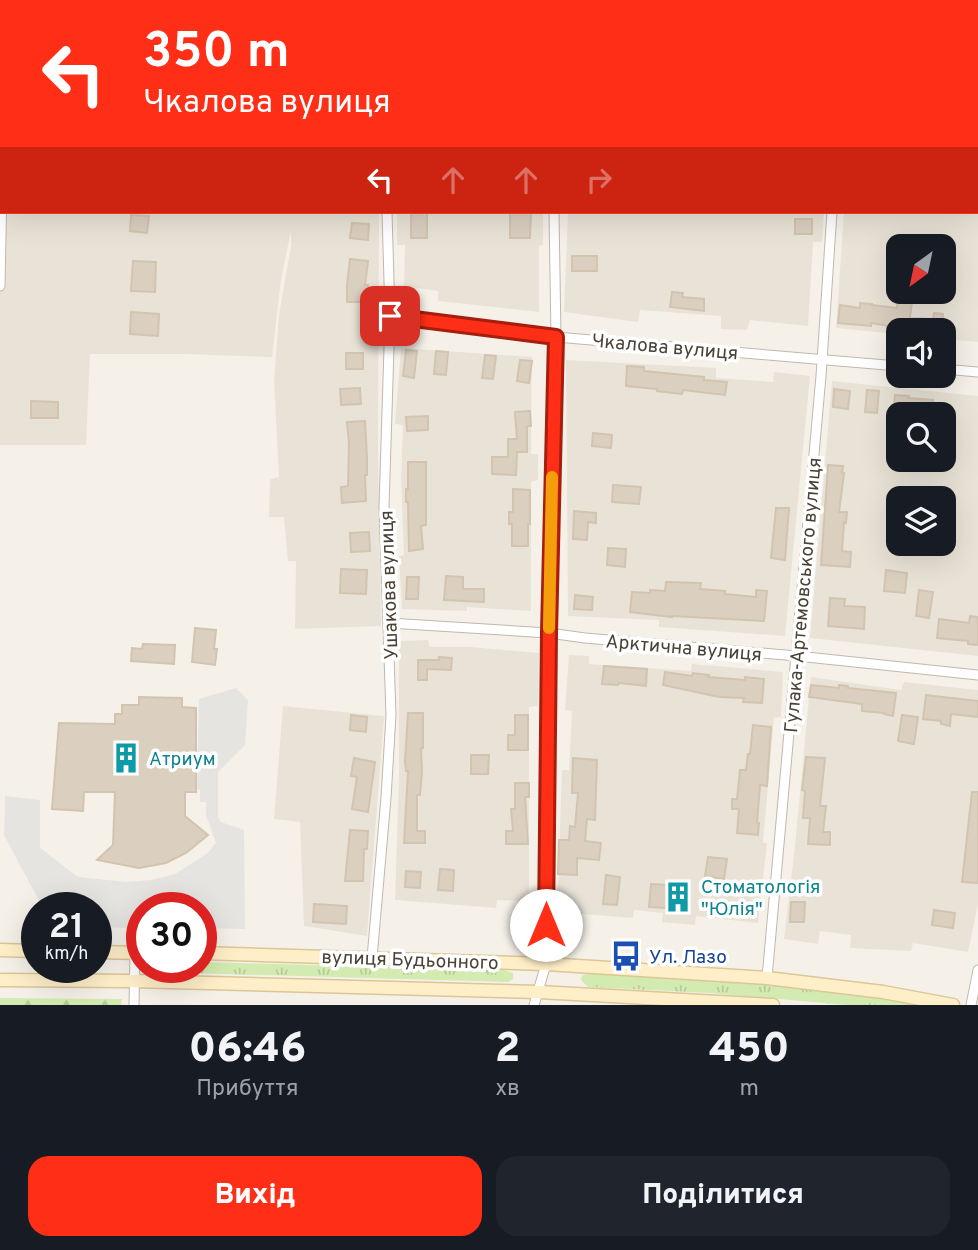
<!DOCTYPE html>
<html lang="uk">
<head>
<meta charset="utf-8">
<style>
  body { margin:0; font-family:Overpass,sans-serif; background:#20242c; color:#f1f3f6; height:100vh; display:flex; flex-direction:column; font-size:26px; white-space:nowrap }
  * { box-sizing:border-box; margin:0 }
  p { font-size:23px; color:#9ea1a6 }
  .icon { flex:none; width:38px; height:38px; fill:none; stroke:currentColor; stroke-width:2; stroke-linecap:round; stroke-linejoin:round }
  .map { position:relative; height:1005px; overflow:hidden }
  .sheet { display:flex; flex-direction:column; background:#171b24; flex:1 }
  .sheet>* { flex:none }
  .banner { position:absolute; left:0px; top:0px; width:978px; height:214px; box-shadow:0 7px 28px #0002; background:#ff2e16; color:#fff; overflow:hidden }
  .needle { width:46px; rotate:213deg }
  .fabs { position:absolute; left:886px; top:234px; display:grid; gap:14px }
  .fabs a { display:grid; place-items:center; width:70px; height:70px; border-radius:14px; background:#171b24; box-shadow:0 7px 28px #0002; font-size:35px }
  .speed { position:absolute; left:21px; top:892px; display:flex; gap:14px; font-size:35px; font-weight:700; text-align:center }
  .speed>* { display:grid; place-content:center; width:91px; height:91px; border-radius:50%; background:#171b24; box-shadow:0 7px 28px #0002; line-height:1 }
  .speed small { font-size:18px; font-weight:400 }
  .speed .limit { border:10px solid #d22; background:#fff; color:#111 }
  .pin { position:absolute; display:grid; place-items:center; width:60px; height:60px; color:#fff; margin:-30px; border-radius:14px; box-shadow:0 4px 10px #0006 }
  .me { position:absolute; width:77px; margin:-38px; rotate:0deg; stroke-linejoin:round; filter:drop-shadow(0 0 5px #0008) }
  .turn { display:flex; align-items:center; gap:24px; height:147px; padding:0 28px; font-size:32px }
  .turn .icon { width:91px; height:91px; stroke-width:2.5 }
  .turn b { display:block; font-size:49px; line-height:60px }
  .lanes { display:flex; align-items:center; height:66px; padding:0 28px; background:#0003; justify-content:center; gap:35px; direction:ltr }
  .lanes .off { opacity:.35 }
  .eta { display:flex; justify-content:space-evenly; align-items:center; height:119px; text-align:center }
  .eta b { font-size:42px; font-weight:800; line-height:49px }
  .button { display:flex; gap:14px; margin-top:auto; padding:14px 28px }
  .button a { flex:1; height:80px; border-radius:21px; background:#ff2e16; color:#fff; font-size:28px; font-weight:800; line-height:80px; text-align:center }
  .button a+a { background:#20242c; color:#f1f3f6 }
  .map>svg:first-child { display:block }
</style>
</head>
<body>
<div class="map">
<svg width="978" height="1005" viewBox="0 0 978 1005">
  <defs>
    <pattern id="grass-tufts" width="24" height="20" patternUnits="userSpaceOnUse" patternTransform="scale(1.75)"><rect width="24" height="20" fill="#d3ebb0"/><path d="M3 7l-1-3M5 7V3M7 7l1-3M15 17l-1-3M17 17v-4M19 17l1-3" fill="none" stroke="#b7cb98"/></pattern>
    <pattern id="forest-firs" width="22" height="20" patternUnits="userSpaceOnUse" patternTransform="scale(1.75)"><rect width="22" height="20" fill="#d3ebb0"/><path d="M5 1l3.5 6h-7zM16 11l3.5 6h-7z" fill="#b7cb98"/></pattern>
  </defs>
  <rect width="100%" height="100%" fill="#f5f1e9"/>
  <!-- residential -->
  <g fill="#e9e3d7" fill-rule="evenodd">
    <polygon points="0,0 388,0 388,2 2,2 2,212 379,212 378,448 381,626 295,629 296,561 288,561 284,517 269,517 270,479 279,477 274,380 279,315 291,246 291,230 281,280 272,357 183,354 90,354 86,445 0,445"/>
    <path d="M977 160H978V342L943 339V331H898V334L836 328 844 212H976ZM898 247H943V292H898Z"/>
    <polygon points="397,212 543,212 543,245 539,246 539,312 438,301 438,291 404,286 405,245 397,245"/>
    <polygon points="568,212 824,212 822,242 813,242 808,326 750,320 747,330 721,329 721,316 640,310 638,322 564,312"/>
    <polygon points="401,348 532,357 531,454 538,454 538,480 531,482 531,611 467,607 467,611 402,609 399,556 404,555 401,479 403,425 395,424"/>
    <polygon points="566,360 716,368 716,378 773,382 774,372 810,376 785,636 659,627 659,620 568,616"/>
    <path d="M832 381 978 396V656L810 638ZM898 415H943V460H898ZM898 499H943V544H898Z"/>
    <polygon points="428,640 430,647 470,647 539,653 538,706 529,707 529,901 497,900 496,908 395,900 399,776 399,641"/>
    <polygon points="569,655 589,656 589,664 691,671 692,664 783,672 781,717 774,718 763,843 767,843 758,923 696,916 695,925 662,922 663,913 634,910 633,918 557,912 562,770 569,770 572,711 565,710"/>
    <polygon points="811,677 901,690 904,682 978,690 978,904 968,952 913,943 911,951 850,948 851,935 820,931 818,944 784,939 795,846"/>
    <polygon points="283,706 384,716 367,936 304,926 300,822 274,819"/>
  </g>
  <!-- grass -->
  <g fill="url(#grass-tufts)">
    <polygon points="201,962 504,970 513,973 513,979 508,982 153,972 153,968 201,968"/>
    <path d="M587 973C698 980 809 984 919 1005H846L710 993 588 987 581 980 582 976Z"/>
  </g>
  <!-- forest -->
  <polygon fill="url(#forest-firs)" points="0,998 122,999 121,1005 0,1005"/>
  <!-- parking -->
  <polygon fill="#e6e4e1" points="236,688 248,700 245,745 218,772 218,817 221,822 244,830 245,929 201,928 201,908 142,908 142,928 131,928 96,927 96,908 43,908 4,835 5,796 40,800 40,848 78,877 126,882 151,880 175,874 208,853 216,843 206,815 206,802 200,802 200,790 197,789 199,699"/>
  <!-- building -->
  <g fill="#dbcfc0" stroke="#d3c4b0" stroke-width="2">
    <rect x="411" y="212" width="16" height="26"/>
    <polygon points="510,212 531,212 530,238 510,238"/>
    <polygon points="131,215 149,216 147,233 130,231"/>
    <rect x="795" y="219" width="17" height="15"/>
    <polygon points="352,223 369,224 368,240 350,238"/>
    <rect x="572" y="256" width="25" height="15"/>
    <polygon points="350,259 368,261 365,285 368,285 368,302 347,302 347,285"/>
    <polygon points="133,261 156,262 155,292 131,291"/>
    <polygon points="672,292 683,293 682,297 704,299 704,311 670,307"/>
    <polygon points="898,299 912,301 910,318 933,319 934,313 943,314 942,331 907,329 871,323 871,326 838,323 840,305 860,308 860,303 872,304 872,305 897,308"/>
    <polygon points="131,312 159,314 158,336 130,334"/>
    <polygon points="406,350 417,351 414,378 403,376"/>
    <polygon points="436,351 448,352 446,375 434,374"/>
    <rect x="346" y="353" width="17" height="16"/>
    <polygon points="485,355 496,356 493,379 482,378"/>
    <polygon points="520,360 532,361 529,383 517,381"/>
    <polygon points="627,366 644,367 644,371 704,377 704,380 727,382 725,395 683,390 682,394 673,393 657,391 657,389 626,386"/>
    <polygon points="360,388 361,404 341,405 340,389"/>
    <polygon points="834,389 850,391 848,409 833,407"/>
    <polygon points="867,390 879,391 877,413 865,412"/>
    <polygon points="895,395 909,396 908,398 933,400 932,415 893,415"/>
    <polygon points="31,401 58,402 58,418 31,418"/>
    <polygon points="530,411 531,426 527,426 527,452 517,452 516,475 492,474 492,457 508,457 508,439 517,439 515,412"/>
    <polygon points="428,416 428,430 407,431 406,417"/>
    <polygon points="365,421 367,458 367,475 365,475 366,501 342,503 341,487 348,486 349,443 347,422"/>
    <polygon points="593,433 612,435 611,448 592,446"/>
    <polygon points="408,462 426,462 426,525 421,526 423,549 409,551 408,502 406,502 406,489 408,489"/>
    <polygon points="828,465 843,466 842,473 844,473 839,512 847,512 846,523 844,522 842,551 851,552 850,567 821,565"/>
    <polygon points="613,485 641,487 639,504 612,502"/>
    <polygon points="513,489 530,490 530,524 528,524 528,546 512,546 512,524 509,524 509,512 513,512"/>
    <polygon points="776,508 789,508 785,560 771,558"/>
    <polygon points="574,511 596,513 596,523 588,522 587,540 573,539"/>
    <polygon points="369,532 370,551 351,552 350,533"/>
    <polygon points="608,548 626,549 625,567 607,565"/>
    <polygon points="341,569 367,570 366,594 340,593"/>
    <polygon points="886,570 907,573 905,593 884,591"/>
    <polygon points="446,576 463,577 463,589 484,589 484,602 444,600"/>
    <polygon points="407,577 419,577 418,599 406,599"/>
    <polygon points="666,582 701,583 700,589 725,591 725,594 756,597 756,590 767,591 764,621 672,616 672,617 630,612 632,592 650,593 650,590 665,591"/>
    <polygon points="919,590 933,592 929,618 916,616"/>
    <polygon points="575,595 593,597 592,610 574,609"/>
    <polygon points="830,598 845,599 844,606 865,607 864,629 828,626"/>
    <polygon points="970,616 978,617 978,645 968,644 968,641 937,638 939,619 969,623"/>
    <polygon points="195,628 216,630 214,649 217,649 215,665 192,662"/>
    <polygon points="143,644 175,645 174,664 131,661 132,648 142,649"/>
    <polygon points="439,657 452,658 451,670 427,669 427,680 418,680 418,660 439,660"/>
    <polygon points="604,666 647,669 646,686 619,683 618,685 602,684"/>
    <polygon points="665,672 692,676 693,673 709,675 708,677 745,680 745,677 764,679 762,703 743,702 744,698 719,697 663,685"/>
    <polygon points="811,685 839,688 839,685 848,686 848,688 896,693 893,716 884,714 884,713 862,711 862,704 809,697"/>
    <polygon points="926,695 978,701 978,717 951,714 950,726 941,724 941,721 923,719"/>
    <polygon points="139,697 182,698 182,707 196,708 196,792 185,792 185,816 208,835 186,853 166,863 139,868 97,860 113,845 115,792 84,792 83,811 52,809 59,723 115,724 115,714 122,714 122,705 139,705"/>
    <polygon points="408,713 423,713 423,748 421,748 422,772 420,795 417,795 417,831 425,831 425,843 404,843 408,771 406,771 405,761"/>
    <polygon points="351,715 367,717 366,732 350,730"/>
    <polygon points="515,715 528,715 528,750 508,750 508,735 515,735"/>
    <polygon points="902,715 918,717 914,744 898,741"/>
    <polygon points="753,725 771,727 767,786 760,785 757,823 759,823 758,835 737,833 739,809 732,809 732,799 737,799 740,770 746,770 748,754 750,754"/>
    <polygon points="471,755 489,755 488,774 471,774"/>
    <polygon points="806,757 825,758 820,806 826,806 823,832 830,832 830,845 808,844 810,818 803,818 805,791 802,790"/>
    <polygon points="354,758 375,762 368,812 352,809 357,777 351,776"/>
    <polygon points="573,758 597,760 595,820 587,819 585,841 601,843 599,860 577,858 577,875 558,874 559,840 569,840 570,826 575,827 578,793 572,793"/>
    <polygon points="515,783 529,783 529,797 525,797 528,844 506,844 506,831 513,831 511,809 515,809"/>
    <polygon points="972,792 978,792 978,883 962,882"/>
    <polygon points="350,830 368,831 367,849 364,849 363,881 345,881"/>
    <polygon points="708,857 727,859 724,879 705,876"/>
    <polygon points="440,869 454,870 453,891 438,890"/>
    <polygon points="406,871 421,872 420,888 405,887"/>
    <polygon points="606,875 620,877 617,905 603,904"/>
    <polygon points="651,884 688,886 686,909 649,907"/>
    <polygon points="791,902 805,902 804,922 790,922"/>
    <polygon points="314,904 347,906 346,924 313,922"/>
    <polygon points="934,910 955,913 953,928 932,925"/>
  </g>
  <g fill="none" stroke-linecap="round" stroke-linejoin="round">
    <!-- minor casing -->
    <g stroke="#c1b8ab" stroke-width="11">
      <g id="minor">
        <polyline points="195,2 195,0"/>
        <polyline points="402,2 402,0"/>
        <polyline points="556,2 556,0"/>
        <polyline points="618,2 618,0"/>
        <polyline points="846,2 846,0"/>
        <polyline points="976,145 978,134"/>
        <polyline points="0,286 2,187"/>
        <polyline points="390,316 556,337 898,366"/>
        <polyline points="943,369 978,372"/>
        <polyline points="389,623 549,633 585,638 797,656 978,675"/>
        <polyline points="372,958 386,798 391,715 384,507 390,316 387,212"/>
        <polyline points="767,978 821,376 832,212"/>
        <polyline points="134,1005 135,953"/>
        <polyline points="534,1005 546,964 549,633 556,337 554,212"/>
        <polyline points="971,1005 978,970"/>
      </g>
    </g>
    <!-- secondary casing -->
    <g stroke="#dbc698" stroke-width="15">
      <g id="secondary">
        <polyline points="0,950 37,951"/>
        <polyline points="96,952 142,953"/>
        <polyline points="201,953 546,964 767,978 883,992 953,1005"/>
        <polyline points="0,980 133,981 539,992 773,1005"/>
      </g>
    </g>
    <!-- minor -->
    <use href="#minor" stroke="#fff" stroke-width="9"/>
    <!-- secondary -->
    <use href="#secondary" stroke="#ffefc9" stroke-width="12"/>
  </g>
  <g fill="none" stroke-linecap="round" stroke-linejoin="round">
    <!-- route casing -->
    <g stroke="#a61e0e" stroke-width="18">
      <polyline id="route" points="390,316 556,337 549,633 546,925"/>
    </g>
    <!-- route -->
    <use href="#route" stroke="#ff2e16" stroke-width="12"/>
    <!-- slow -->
    <polyline stroke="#f59e0b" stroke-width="12" points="549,628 552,477"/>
  </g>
  <!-- icons -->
  <defs>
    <g id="building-bare" transform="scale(2.415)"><path d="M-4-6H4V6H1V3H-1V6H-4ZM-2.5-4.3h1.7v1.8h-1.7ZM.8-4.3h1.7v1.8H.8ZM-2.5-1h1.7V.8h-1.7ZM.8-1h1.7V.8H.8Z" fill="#0f9aa8" stroke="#fff" stroke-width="2.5" paint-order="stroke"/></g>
    <g id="bus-bare" transform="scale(2.415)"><path d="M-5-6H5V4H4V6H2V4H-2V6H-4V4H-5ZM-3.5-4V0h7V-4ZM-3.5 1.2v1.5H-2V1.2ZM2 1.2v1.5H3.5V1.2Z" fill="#1a4fb4" stroke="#fff" stroke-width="2.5" paint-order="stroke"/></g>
  </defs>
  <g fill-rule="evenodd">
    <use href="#building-bare" x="126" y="758"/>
    <use href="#building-bare" x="678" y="897"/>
    <use href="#bus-bare" x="626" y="956"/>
  </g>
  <g text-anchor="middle" stroke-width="7" stroke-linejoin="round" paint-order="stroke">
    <!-- street labels -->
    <g font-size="19" fill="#4a4137" stroke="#fff">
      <text transform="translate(665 346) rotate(5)" y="7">Чкалова вулиця</text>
      <text transform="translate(388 585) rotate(-92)" y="7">Ушакова вулиця</text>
      <text transform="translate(802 595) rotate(-85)" y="7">Гулака-Артемовського вулиця</text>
      <text transform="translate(684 647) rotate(5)" y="7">Арктична вулиця</text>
      <text transform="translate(410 959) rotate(2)" y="7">вулиця Будьонного</text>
    </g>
    <!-- culture labels -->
    <g font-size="19" fill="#0d838f" stroke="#fff" text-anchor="start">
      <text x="149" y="765">Атриум</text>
      <text x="701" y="893">Стоматологія<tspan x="701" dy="22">"Юлія"</tspan></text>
    </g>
    <!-- transit labels -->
    <g font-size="19" fill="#164399" stroke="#fff" text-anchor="start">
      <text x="649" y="963">Ул. Лазо</text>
    </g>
  </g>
</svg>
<div class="fabs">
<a><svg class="needle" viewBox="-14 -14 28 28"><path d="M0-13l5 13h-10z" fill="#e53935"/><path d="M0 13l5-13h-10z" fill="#9ea1a6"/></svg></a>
<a><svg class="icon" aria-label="sound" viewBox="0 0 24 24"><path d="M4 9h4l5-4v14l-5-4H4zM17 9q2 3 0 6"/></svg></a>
<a><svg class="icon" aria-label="search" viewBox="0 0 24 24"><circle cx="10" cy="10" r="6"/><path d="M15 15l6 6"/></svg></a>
<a><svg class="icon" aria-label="layers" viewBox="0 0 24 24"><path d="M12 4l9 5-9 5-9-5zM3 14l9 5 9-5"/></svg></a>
</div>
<div class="speed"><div>21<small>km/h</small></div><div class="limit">30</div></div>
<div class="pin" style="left:390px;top:316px;background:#d93025"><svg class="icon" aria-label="arrive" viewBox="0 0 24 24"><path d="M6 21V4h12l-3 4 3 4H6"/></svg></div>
<svg class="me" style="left:546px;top:925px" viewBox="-20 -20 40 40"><circle r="19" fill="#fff"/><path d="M0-13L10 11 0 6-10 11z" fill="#ff2e16"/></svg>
<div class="banner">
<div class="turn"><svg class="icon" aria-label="left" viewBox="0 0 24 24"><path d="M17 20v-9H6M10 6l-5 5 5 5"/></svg><div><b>350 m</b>Чкалова вулиця</div></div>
<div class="lanes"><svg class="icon" aria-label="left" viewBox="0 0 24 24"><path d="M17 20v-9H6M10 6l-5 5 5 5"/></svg><svg class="icon off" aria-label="ahead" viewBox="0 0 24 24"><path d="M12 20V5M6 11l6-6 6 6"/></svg><svg class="icon off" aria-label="ahead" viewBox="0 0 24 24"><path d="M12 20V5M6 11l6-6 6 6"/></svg><svg class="icon off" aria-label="right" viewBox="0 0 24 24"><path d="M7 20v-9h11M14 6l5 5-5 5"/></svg></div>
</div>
</div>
<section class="sheet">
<div class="eta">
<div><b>06:46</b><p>Прибуття</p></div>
<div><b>2</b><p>хв</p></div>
<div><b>450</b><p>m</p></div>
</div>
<div class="button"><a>Вихід</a><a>Поділитися</a></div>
</section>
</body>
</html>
